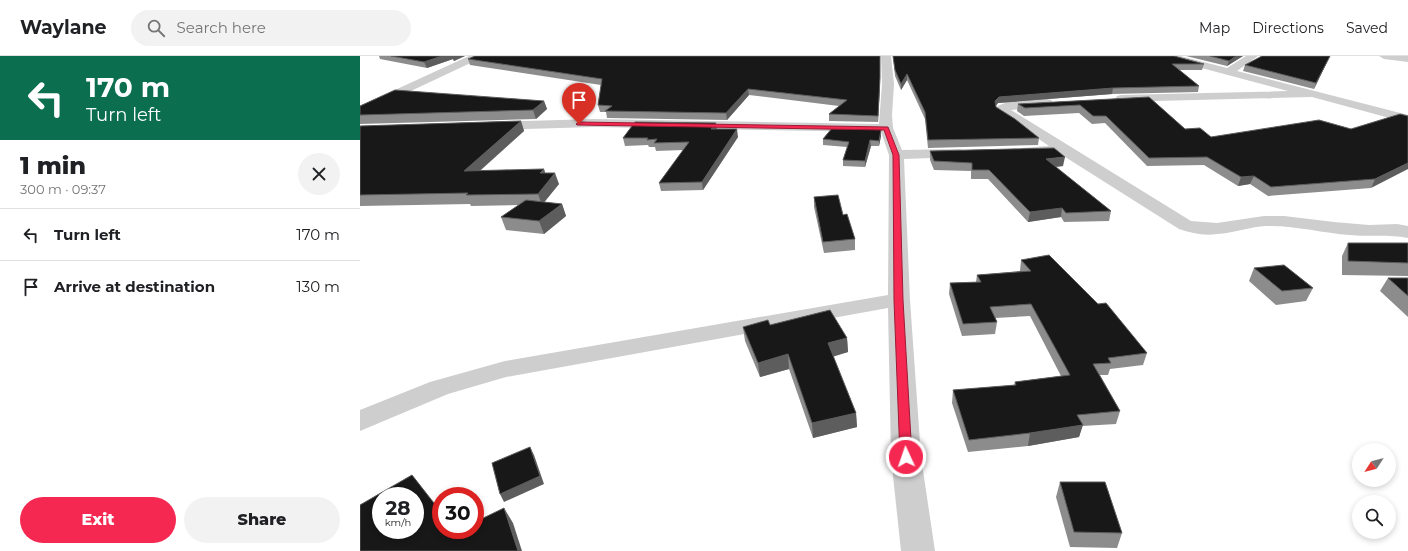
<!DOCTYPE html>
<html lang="en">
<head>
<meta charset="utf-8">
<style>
  body { margin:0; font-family:Montserrat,sans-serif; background:#f2f2f2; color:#202124; height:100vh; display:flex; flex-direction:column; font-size:15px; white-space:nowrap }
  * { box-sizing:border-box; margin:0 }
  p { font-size:13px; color:#757577 }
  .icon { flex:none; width:22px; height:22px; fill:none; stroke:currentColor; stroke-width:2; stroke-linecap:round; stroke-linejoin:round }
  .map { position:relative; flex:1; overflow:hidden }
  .side { display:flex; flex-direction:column; background:#fff; width:360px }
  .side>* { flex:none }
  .hud { background:#0b6e4f; color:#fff; overflow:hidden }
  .needle { width:26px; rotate:234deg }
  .tools { position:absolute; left:992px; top:387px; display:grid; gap:8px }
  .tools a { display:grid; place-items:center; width:44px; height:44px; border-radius:50%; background:#fff; box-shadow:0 2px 6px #0003; font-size:20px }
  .speed { position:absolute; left:12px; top:431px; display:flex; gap:8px; font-size:20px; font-weight:700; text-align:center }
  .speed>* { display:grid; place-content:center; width:52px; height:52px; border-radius:50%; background:#fff; box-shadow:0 2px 6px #0003; line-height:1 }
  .speed small { font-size:10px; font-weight:400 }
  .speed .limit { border:6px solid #d22; background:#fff; color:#111 }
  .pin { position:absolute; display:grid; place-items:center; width:34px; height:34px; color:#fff; margin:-41px -17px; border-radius:50% 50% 50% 0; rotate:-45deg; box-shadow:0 0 4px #0007 }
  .pin .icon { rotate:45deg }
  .me { position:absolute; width:44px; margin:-22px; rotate:357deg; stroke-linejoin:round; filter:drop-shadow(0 0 3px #0008) }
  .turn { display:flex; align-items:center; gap:14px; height:84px; padding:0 20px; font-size:18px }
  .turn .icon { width:52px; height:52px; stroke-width:2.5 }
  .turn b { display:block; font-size:28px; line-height:34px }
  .round { display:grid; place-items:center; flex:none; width:42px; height:42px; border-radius:21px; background:#f2f2f2 }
  .overview { display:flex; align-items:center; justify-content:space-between; height:68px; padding:0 20px }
  h1 { font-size:24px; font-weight:800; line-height:30px }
  .button { display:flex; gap:8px; margin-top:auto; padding:8px 20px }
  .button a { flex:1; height:46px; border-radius:24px; background:#f42851; color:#fff; font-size:16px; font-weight:800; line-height:46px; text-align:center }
  .button a+a { background:#f2f2f2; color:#202124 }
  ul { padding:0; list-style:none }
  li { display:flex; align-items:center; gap:12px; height:52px; padding:0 20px; border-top:1px solid #e0e0e0 }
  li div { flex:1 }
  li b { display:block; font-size:15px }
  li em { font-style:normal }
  header { display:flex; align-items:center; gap:24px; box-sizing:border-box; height:56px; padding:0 20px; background:#fff; border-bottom:1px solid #e0e0e0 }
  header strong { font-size:19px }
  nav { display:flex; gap:22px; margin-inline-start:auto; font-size:14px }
  .search { width:280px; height:36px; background:#f2f2f2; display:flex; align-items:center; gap:10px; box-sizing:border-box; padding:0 14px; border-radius:22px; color:#757577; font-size:15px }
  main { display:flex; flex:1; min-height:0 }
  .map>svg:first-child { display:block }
</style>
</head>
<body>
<header>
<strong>Waylane</strong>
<div class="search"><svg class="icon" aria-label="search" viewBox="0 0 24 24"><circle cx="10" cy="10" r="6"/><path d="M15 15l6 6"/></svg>Search here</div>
<nav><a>Map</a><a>Directions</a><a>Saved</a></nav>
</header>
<main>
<section class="side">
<div class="hud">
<div class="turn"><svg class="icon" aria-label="left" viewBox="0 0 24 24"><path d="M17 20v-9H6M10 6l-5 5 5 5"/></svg><div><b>170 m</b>Turn left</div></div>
</div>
<div class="overview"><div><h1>1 min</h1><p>300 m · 09:37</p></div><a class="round"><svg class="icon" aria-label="close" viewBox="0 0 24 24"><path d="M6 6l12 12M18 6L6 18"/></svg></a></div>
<ul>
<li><svg class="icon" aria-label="left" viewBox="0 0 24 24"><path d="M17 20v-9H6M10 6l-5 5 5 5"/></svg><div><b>Turn left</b></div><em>170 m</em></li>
<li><svg class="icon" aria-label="arrive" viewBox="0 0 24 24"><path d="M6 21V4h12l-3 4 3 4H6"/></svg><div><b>Arrive at destination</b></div><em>130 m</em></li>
</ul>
<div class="button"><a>Exit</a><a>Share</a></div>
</section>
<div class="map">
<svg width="1048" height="495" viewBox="0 0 1048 495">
  <rect width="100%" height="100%" fill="#fff"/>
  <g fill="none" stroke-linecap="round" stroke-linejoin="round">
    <!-- minor -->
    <g fill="#cecece" fill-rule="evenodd">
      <polygon points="109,0 122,0 121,2 0,59 0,50"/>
      <polygon points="521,0 531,0 534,28 532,59 533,72 542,94 599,93 604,94 606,97 604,100 599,101 544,103 550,244 561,401 575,495 541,495 531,401 528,252 146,321 88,338 0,375 0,354 70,326 145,305 528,239 529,99 521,76 234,71 132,74 127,73 125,70 127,67 132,66 234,63 519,68 522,28"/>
      <polygon points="803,0 820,0 867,12 886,0 898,0 877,15 1048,59 1048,67 952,41 757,46 755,43 757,40 761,39 928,35 804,2"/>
      <polygon points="1019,0 1048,0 1048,6 1024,3"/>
      <path d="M687 43 691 44 693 47 691 50 651 54 831 165 857 167 904 160H924L974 166 1009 169 1037 168 1048 170V182C1029 178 1010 181 990 179 962 177 934 169 906 170 889 171 874 177 857 178 844 180 831 177 819 173L702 99H667L662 98 660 95 662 92 689 90 635 53C642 43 674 44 687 43Z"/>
    </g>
  </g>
  <!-- wall -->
  <g fill="#8c8c8c">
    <polygon points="19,0 105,0 94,5 93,3 67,12 20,3"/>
    <polygon points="533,0 814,0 844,8 842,14 819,14 839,30 838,36 752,38 638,47 636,50 636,51 679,82 678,89 568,92 565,63 547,24 541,34 535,20"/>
    <polygon points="826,0 883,0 867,10"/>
    <polygon points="970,0 954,33 883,15 885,9"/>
    <polygon points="108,3 520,28 518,66 469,65 469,58 479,50 389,39 367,64 247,62 246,56 240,56 238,49 241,29 110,9"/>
    <polygon points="789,41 825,73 851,81 991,73 1048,60 1011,132 908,140 890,128 878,130 844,109 787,110 745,67 732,68 719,57 664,60 657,55 658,48"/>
    <polygon points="184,45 187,53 176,63 0,68 0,50"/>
    <polygon points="161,65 164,75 120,115 184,113 185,117 199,128 184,146 202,148 206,160 184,178 146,174 141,161 159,149 111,150 110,148 0,150 0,70"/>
    <polygon points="356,67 357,73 378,81 343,134 301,135 299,127 323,94 296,95 295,91 289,91 288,89 265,90 263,82"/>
    <polygon points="521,80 519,90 511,90 505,111 483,110 483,104 487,91 463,89 463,83"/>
    <polygon points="570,95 703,110 695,111 751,155 749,165 704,166 701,161 668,166 628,123 611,123 611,115 574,114 570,104"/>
    <polygon points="454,141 483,159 495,183 495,194 464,197 454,151"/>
    <polygon points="988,187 1048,187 1048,220 982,219 982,200"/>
    <polygon points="661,204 787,297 783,309 750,313 748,319 740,319 760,355 756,368 722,370 719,381 668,390 608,396 592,347 593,334 654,329 655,326 701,320 670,260 635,262 637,266 635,278 602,280 589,238 590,227 616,226 617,219 660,215"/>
    <polygon points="894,212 953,232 946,245 916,249 889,225"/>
    <polygon points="1028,222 1048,222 1048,261 1020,235"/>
    <polygon points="410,269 487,282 488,296 473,300 496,357 497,371 453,382 429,313 400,321 385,285 383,271"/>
    <polygon points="700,426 762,477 757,492 710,491 696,441"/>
  </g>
  <!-- shaded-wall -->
  <g fill="#5d5d5d">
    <polygon points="82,0 105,0 94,5 93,3 67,12 64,6"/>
    <polygon points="876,0 883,0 867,10 869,5"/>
    <polygon points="970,0 954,33 956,27"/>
    <polygon points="547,18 547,24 541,34 541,28"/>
    <polygon points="520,22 520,28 518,66 518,60"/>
    <polygon points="753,32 752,38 638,47 634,52 635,45 639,41"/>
    <polygon points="388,33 389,39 367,64 366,57"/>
    <polygon points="184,45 187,53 176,63 173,54"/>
    <polygon points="161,65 164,75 108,125 104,115"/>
    <polygon points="356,67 357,75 351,73"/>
    <polygon points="377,73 378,81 343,134 342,126"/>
    <polygon points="521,74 521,80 519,90 519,85"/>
    <polygon points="510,84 511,90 505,111 505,105"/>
    <polygon points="705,101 703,110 685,112 686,103"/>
    <polygon points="1048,107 1048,113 1011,132 1015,123"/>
    <polygon points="184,113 187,124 180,117"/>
    <polygon points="195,117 199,128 182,149 178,138"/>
    <polygon points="894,120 890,128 878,130 881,121"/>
    <polygon points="202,148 206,160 184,178 179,165"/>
    <polygon points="702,152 701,161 668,166 670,156"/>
    <polygon points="487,282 488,296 469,302 468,287"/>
    <polygon points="428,298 429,313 400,321 398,307"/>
    <polygon points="496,357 497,371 453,382 452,367"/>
    <polygon points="723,369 719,381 668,390 670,377"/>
    <polygon points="170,391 174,399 184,428 144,446 140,438"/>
    <polygon points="144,452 153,467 162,495 158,495"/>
  </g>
  <!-- building -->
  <g fill="#181818" stroke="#5d5d5d" fill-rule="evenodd">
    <polygon points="31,0 82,0 64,6"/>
    <polygon points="115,0 520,0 520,22 518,60 469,58 487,44 388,33 366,57 245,55 252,50 238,49 242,23 108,3"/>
    <polygon points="533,0 814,0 844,8 812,8 839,30 753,32 639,41 635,45 636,51 655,63 679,82 568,84 565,56 547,18 541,28 535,14"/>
    <polygon points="850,0 876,0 869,5"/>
    <polygon points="902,0 970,0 956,27 885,9"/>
    <polygon points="35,34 184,45 173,54 0,59 0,50"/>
    <polygon points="789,41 825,73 840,72 851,81 959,64 991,73 1040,58 1048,60 1048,107 1015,123 911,131 894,120 881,121 847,101 789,102 746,60 733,60 720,49 665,52 658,48"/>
    <polygon points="161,65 104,115 184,113 180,117 195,117 178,138 106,139 108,137 0,139 0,70"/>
    <polygon points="275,66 356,67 351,73 377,73 342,126 299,127 329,86 294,87 297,83 287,84 288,82 263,82"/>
    <polygon points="473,71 520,72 521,74 519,85 510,84 505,105 483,104 489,86 463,83"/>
    <polygon points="694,92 705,101 686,103 751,155 706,157 702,152 670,156 629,114 612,114 612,107 574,105 570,95"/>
    <polygon points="478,139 483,159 487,158 495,183 463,186 454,141"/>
    <polygon points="166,144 202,148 179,165 141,161"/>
    <polygon points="988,187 1048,187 1048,207 988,205"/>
    <polygon points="689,199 738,248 746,247 787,297 748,302 751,307 733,308 760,355 717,359 723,369 670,377 609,384 593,334 656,329 655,326 710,319 671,248 630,251 637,266 603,268 590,227 621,226 617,219 671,215 661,204"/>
    <polygon points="924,209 953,232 922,235 894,212"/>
    <polygon points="1028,222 1048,222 1048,240"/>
    <polygon points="470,254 487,282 468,287 496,357 452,367 428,298 398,307 383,271 408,264 410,269"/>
    <polygon points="170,391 180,420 140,438 132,407"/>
    <path d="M52 419 81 456V474H95L96 475 97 474H115V466L144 452 158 495H0V449ZM21 440H55V474H21Z"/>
    <polygon points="700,426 745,426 762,477 714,476"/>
  </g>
  <!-- route -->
  <polygon fill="#f42851" stroke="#9f1a35" points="219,66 528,71 539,99 543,244 552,401 550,404 546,406 542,404 540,401 534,244 533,99 524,74 217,69 216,68"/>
</svg>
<div class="tools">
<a><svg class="needle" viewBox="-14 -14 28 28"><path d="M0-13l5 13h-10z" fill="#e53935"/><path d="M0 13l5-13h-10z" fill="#757577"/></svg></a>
<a><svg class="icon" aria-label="search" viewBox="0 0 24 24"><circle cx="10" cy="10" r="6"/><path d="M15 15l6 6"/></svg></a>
</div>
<div class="speed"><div>28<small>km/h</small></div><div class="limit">30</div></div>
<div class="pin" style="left:219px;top:68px;background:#d93025"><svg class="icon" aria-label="arrive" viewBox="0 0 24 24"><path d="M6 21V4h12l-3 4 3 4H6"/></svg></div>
<svg class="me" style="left:546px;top:401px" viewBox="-20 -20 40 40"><circle r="17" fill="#f42851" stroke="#fff" stroke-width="3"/><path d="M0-11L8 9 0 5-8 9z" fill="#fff"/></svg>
</div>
</main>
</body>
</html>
